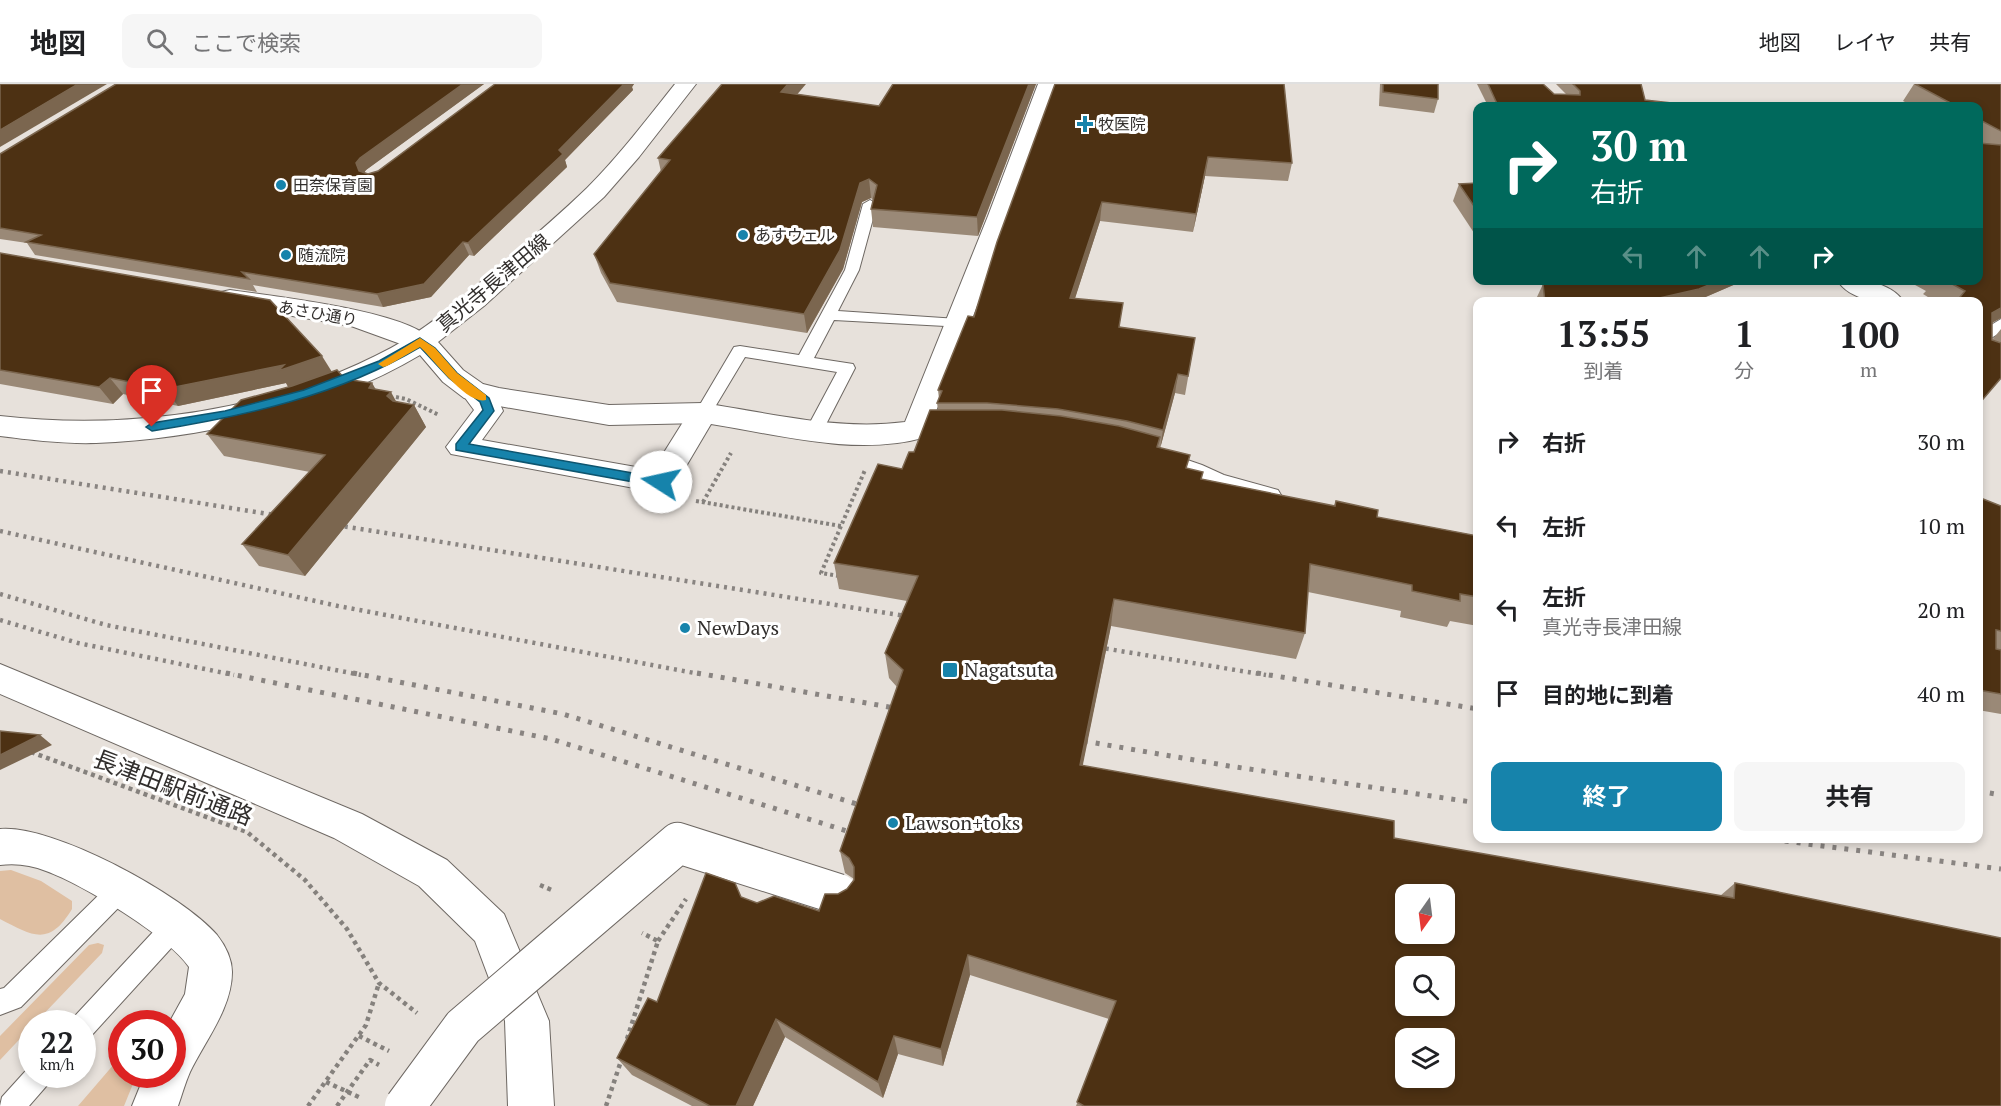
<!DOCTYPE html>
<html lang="ja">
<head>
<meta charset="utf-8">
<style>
  body { margin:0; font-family:"PT Serif","Noto Sans JP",serif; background:#f6f6f6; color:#202124; height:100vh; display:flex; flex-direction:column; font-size:22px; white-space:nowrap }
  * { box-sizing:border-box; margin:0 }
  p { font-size:20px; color:#757577 }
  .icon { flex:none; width:33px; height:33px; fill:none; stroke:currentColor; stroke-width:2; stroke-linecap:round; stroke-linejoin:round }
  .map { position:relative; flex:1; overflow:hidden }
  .details { position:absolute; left:1473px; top:213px; width:510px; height:546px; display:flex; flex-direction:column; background:#fff; border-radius:12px; box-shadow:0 3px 9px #0003 }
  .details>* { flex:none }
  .banner { position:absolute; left:1473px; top:18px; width:510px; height:183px; border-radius:12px; box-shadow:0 3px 9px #0003; background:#00695c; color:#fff; overflow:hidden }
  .needle { width:39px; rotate:194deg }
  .buttons { position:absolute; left:1395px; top:800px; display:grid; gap:12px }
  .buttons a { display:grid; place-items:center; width:60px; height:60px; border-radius:12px; background:#fff; box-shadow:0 3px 9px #0003; font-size:30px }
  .speed { position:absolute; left:18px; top:926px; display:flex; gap:12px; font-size:30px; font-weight:700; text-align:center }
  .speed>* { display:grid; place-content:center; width:78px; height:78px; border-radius:50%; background:#fff; box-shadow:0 3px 9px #0003; line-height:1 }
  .speed small { font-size:15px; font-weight:400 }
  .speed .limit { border:9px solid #d22; background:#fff; color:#111 }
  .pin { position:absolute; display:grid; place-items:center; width:51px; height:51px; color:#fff; margin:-62px -26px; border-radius:50% 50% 50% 0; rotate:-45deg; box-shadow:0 0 6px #0007 }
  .pin .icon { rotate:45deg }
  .me { position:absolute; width:66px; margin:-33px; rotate:280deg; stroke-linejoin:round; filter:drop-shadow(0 0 4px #0008) }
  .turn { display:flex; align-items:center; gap:21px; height:126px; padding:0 18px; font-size:27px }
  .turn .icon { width:78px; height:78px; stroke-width:2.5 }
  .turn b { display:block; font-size:42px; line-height:51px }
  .lanes { display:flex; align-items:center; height:57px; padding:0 18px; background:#0003; justify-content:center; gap:30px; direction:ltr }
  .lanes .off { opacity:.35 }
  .eta { display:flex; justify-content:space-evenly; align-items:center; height:102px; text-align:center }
  .eta b { font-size:36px; font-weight:700; line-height:42px }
  .primary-button { display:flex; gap:12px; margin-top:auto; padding:12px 18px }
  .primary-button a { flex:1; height:69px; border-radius:12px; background:#1683ab; color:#fff; font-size:24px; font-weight:700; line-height:69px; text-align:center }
  .primary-button a+a { background:#f6f6f6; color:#202124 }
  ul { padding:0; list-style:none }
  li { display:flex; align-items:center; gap:18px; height:84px; padding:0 18px }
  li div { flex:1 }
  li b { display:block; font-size:22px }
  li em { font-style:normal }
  header { display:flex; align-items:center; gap:36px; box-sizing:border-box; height:84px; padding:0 30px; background:#fff; border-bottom:2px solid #e0e0e0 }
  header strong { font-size:28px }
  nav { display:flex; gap:33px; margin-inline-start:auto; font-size:21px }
  .search { width:420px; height:54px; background:#f6f6f6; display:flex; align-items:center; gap:15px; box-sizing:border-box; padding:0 21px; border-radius:12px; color:#757577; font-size:22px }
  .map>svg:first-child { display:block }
</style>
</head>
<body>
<header>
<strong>地図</strong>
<div class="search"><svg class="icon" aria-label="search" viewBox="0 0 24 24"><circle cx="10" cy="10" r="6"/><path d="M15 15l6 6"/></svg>ここで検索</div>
<nav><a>地図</a><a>レイヤ</a><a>共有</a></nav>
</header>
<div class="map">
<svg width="2001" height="1022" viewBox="0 0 2001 1022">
  <rect width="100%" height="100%" fill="#e7e1db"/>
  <!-- green -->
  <g fill="#dfbfa2">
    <path d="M11 786 41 797 72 817V825C49 863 33 852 0 835V787Z"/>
    <polygon points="98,859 104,861 102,869 35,939 32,939 31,943 0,976 0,952 89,861"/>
    <polygon points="121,972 122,990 137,990 124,1022 78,1022"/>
  </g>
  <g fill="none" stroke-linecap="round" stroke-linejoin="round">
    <!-- lane casing -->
    <g stroke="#6e6863" stroke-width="2">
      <g id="lane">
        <polygon points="870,116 877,120 859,186 838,227 958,235 964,237 966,240 964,243 834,236 814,274 853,280 855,284 821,350 809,350 806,346 837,288 745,273 709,333 697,333 695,329 734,263 740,262 799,271 845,186 863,120"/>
        <polygon points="2001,235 2001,248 1978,262 1978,249"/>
        <polygon points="1164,368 1202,381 1224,391 1278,406 1281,411 1278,416 1272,418 1212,400 1190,389 1158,378 1155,374 1158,370"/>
        <polygon points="120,795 128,798 132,806 128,814 21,923 0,931 0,905 4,904 112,798"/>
        <polygon points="175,830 184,834 187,842 184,850 91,952 82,956 82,939 71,939 73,934 166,834"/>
        <polygon points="31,981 32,990 53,990 49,999 29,1022 0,1022 2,1013"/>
      </g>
    </g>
    <!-- street casing -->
    <g stroke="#6e6863" stroke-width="2">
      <g id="street">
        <path d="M1038 0H1058L1012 132 926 353C857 373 780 351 711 340L672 406 661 409 451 370 446 363 474 326 460 307 464 300C485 295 496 308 503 327L482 356 653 386 693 322 703 319C769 329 838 347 905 338L988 132Z"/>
        <path d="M1837 196C1859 196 1889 196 1904 218 1881 218 1851 218 1837 196Z"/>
        <path d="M230 206C269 212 413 227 433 258L430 264 420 267 351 242 221 220 217 214 221 208Z"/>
        <path d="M0 745C53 740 183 811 217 851 225 861 232 875 232 888 232 924 205 957 190 988 185 999 182 1011 178 1022H132L145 990H172V939H169L185 910 189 883C168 852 82 800 46 787 31 781 16 779 0 781Z"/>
      </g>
    </g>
    <!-- secondary casing -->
    <g stroke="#6e6863" stroke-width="2">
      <g id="secondary">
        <path d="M675 0H696L639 73 604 113 484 222 438 258 463 286 483 300 499 304 609 321 703 319 713 322 717 329 713 336 703 339 609 341 499 322 464 314 443 298 420 271C328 326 202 355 96 359 64 360 32 356 0 352V332C132 347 273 327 391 264 430 243 463 213 496 185 527 158 558 132 587 104 619 72 647 35 675 0Z"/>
        <polygon points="0,580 362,730 447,776 504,830 549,937 554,1022 508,1022 505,937 475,857 419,802 334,754 0,610"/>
      </g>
    </g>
    <!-- path-far1 -->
    <g stroke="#85817d" stroke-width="4" stroke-dasharray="3 3" stroke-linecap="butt">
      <polyline points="396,313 406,315 439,331"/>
      <polyline points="696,417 841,442"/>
      <polyline points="703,418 731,369"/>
      <polyline points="839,492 821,489 865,386"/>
    </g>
    <!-- path -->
    <g stroke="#85817d" stroke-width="4.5" stroke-dasharray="4 4" stroke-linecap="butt">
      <polyline points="31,668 247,748 305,796 347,845 379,899 417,929"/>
      <polyline points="540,801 554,807"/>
      <polyline points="658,857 686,815"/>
      <polyline points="359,952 389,967"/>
      <polyline points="627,955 658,857 642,849"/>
      <polyline points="326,998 361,1014"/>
      <polyline points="308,1022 366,941 379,899"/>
      <polyline points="606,1022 622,974"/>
    </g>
    <!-- lane -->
    <use href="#lane" fill="#fff" fill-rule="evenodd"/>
    <!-- street -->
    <use href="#street" fill="#fff" fill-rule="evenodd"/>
    <!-- secondary -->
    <use href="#secondary" fill="#fff" fill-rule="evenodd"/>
    <!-- rail-far1 -->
    <g stroke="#898481" stroke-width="4.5" stroke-dasharray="3 5" stroke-linecap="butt">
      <polyline points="0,387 287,433"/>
      <polyline points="329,440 918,534"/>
      <polyline points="0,447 338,522 705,591"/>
      <polyline points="0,510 106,541 361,591"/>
      <polyline points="0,536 78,559 234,591"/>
      <polyline points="1090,562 1266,591"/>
    </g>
    <!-- rail -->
    <g stroke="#898481" stroke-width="5" stroke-dasharray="4 8" stroke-linecap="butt">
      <polyline points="226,589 551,655 863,752"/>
      <polyline points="353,589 563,630 873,725"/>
      <polyline points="697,589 906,626"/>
      <polyline points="1257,589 1478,625"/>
      <polyline points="1072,655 1229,682 1478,719"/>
      <polyline points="1978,707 2001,711"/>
      <polyline points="1761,754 2001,785"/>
    </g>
    <!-- street-bridge casing -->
    <g stroke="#6e6863" stroke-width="42" stroke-linecap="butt">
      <polyline id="street-bridge" points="405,1022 463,943 678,759 838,810"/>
    </g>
    <!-- path-bridge -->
    <polyline stroke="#85817d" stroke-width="4.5" stroke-dasharray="4 4" stroke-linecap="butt" points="337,1022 370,976 379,981"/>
    <!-- street-bridge -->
    <use href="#street-bridge" stroke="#fff" stroke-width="40"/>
  </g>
  <!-- wall -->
  <g fill="#9a8977">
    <polygon points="116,0 484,0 366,86 364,88 368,90 378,87 495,0 634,0 632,3 633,6 565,76 567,83 474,172 469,171 431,213 383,223 253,201 257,208 35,171 27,159 0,155 0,70"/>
    <polygon points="893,0 1036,0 978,152 873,143 871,125 873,116 871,114 862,118 843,185 807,249 617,218 601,189 594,170 661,88 658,74 797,10 879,22"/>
    <polygon points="1055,0 1292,79 1288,97 1205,92 1193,148 1100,137 1075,214 1121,243 1195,254 1185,311 1175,309 1160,364 1202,395 1334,422 1336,417 1377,433 1478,452 1478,542 1450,537 1447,543 1400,533 1401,527 1308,508 1305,549 1296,575 1111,542 1082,682 1394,754 1720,812 1735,799 2001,1022 1076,1022 1109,935 970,891 943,982 898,970 883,1014 785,953 753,1022 692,1022 632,991 617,974 657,918 741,813 757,819 819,827 838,810 847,805 854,795 845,789 840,767 897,603 889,594 885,569 907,517 839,505 834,479 914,368 938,326 937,319 939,315 938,306 974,233"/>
    <polygon points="1380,0 1438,0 1438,15 1434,29 1379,22"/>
    <polygon points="1477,0 1543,0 1554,10 1566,10 1556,0 1641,0 1645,16 1699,22 1488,22"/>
    <polygon points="1914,0 2001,0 2001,234 1992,239 1992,256 2001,245 2001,294 1978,218 1936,218 1923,210 1926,207 1906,196 1978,196 1978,22 1913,22 1903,17"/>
    <polygon points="1478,99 1478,155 1453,117 1459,100"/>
    <polygon points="0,169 331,288 345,295 372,299 375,305 396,318 414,321 426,343 305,492 259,482 242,460 310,388 224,372 207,350 288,303 286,299 178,322 123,310 113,320 0,300"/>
    <polygon points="1745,196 1694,218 1537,218 1537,213 1543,200"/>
    <polygon points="1978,413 2001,422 2001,630 1978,626"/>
  </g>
  <!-- shaded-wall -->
  <g fill="#7b664f">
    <polygon points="78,0 107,0 0,63 0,46"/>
    <polygon points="463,0 484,0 366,86 362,92 365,99 356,79 360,74"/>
    <polygon points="624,0 634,0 632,3 633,6 565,76 567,83 474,172 468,159"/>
    <polygon points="788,0 806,0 784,26 781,8"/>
    <polygon points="1029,0 1036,0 978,152 977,133"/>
    <polygon points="1208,73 1205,92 1193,148 1196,130"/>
    <polygon points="869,95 871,114 862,118 843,185 807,249 804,230 860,99"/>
    <polygon points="1102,118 1100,137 1069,233 1070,214"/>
    <polygon points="463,158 469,171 431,213 383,223 377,210"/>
    <polygon points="1721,196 1745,196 1694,218 1654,218 1655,215"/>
    <polygon points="2001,224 2001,234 1978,246 1992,229"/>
    <polygon points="322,272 332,288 289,304 286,299 178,322 165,305"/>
    <polygon points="1178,290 1175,309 1160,365 1163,346"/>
    <polygon points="110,294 123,310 113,320 99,303"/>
    <polygon points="372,299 385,321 369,304"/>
    <polygon points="391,308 403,330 387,312"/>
    <polygon points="414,321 426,343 305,492 288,471"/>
    <polygon points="1114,515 1111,542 1078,705 1080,681"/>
    <polygon points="40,651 52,661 0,686 0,671"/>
    <polygon points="968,871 970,891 943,982 941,965"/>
    <polygon points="776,935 785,953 753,1022 736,1022"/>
    <polygon points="894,952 898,970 883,1014 878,998"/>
  </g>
  <!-- building -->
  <g fill="#4d3113" stroke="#7b664f" stroke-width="1.5" fill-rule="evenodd">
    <polygon points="0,0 78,0 0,46"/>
    <polygon points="116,0 463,0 360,74 356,79 359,87 368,90 378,87 495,0 624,0 559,66 563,70 468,159 463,158 424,200 377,210 242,188 249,195 26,158 41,151 0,144 0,70"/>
    <polygon points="722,0 788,0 781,8 879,22 893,0 1029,0 977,133 871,125 877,101 869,95 860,99 840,166 804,230 610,199 594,170 670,76 658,74"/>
    <polygon points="1055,0 1284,0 1292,79 1208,73 1196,130 1102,118 1070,214 1123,219 1119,243 1195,254 1188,292 1178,290 1163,346 1127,337 1058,325 987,319 937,319 942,307 938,306 968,232 974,233 997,158"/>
    <polygon points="1383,0 1438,0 1438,15 1383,8"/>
    <polygon points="1488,0 1543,0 1554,10 1580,11 1580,7 1573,0 1641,0 1645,16 1699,22 1498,22"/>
    <polygon points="1915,0 2001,0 2001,47 1978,35 1978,22 1956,22"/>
    <polygon points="1978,59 2001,61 2001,224 1992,229 1992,256 2001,259 2001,294 1978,321 1978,218 1956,218 1965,207 1945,196 1978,196"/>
    <polygon points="1478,99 1478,128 1459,100"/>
    <polygon points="0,169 270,216 322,272 278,287 284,281 165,305 110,294 99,303 0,286"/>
    <polygon points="1557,196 1721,196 1699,205 1655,215 1626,218 1545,218 1543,200"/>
    <polygon points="337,286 345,295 372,299 369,304 391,308 387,312 393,317 414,321 288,471 242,460 325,371 207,350 241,316 292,302"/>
    <path d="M930 326H1002L1061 332 1119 342 1160 353 1157 363 1190 371 1186 384 1203 388 1201 395 1335 422 1336 417 1378 426 1377 433 1478 452V513L1460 510V517L1412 507V501L1310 480 1305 549 1114 515 1080 681 1394 737V754L1734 814 1735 799 2001 854V1022H1084L1077 1018 1116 917 968 871 941 965 894 952 878 998 776 935 736 1022H710L617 974 648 914 657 918 706 789 735 799 741 813 757 819 774 812 819 827 825 810H838L847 805 854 796V783L849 774 840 767 903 586 885 569 918 492 834 479 878 380 902 385 909 368H914ZM1406 810H1444V849H1406ZM1406 882H1444V921H1406ZM1406 954H1444V993H1406Z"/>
    <polygon points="1978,413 2001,422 2001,547 1996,546 1996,565 2001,566 2001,610 1978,606"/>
    <polygon points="0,647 40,651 0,671"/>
  </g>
  <!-- route -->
  <path fill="#1683ab" stroke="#0e556f" stroke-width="1.5" d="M420 254 435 264 457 289 489 314 494 327 469 360 661 394 665 395 667 398 665 401 661 403 456 366V360L483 326 480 318 449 294 420 263C338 312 245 332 152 347L146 343 152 339 225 327 304 306 379 277Z"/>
  <!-- slow -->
  <path fill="#f59e0b" d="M420 254 435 264 457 289 486 311V316C466 321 434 275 420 263L387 282 383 283 378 280Z"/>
  <!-- markers -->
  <g fill="#1683ab" stroke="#fff" stroke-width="2">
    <path d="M1082 31h6v6h6v6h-6v6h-6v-6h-6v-6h6z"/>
    <circle cx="281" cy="101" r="6"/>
    <circle cx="743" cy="151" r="6"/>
    <circle cx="286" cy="171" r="6"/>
    <circle cx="685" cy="544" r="6"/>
    <rect x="942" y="578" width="16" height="16" rx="3"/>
    <circle cx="893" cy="739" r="6"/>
  </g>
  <g text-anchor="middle" stroke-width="6" stroke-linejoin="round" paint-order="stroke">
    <!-- far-poi labels -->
    <g font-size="16" fill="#322f2d" stroke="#fff" text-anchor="start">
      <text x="1098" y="46">牧医院</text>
      <text x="293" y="107">田奈保育園</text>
      <text x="755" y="157">あすウェル</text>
      <text x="298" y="177">随流院</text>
    </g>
    <!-- far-street labels -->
    <g font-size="16" fill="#322f2d" stroke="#fff">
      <text transform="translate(318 229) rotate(10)" y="6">あさひ通り</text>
    </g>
    <!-- street labels -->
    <g font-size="20" fill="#322f2d" stroke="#fff">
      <text transform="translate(493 199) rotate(-40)" y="7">真光寺長津田線</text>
    </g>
    <!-- poi labels -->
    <g font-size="20" fill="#322f2d" stroke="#fff" text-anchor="start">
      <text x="697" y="551">NewDays</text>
      <text x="964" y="593">Nagatsuta</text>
      <text x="905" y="746">Lawson+toks</text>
    </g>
    <!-- near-street labels -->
    <g font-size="24" fill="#322f2d" stroke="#fff">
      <text transform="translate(173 704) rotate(21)" y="8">長津田駅前通路</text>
    </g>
  </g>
</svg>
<div class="buttons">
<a><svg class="needle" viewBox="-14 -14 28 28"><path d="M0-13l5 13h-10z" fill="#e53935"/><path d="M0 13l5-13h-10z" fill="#757577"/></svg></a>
<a><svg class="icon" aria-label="search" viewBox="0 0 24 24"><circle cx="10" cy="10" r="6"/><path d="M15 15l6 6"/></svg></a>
<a><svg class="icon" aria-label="layers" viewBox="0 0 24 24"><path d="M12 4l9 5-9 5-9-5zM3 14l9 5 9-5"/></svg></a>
</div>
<div class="speed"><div>22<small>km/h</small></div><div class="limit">30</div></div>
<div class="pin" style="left:152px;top:343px;background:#d93025"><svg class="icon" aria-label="arrive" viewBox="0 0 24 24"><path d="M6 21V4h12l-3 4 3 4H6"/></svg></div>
<svg class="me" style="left:661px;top:398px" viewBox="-20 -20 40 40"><circle r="19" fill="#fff"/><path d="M0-13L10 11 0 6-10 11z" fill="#1683ab"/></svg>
<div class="banner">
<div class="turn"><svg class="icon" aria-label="right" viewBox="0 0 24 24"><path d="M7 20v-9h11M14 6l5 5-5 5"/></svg><div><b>30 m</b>右折</div></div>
<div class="lanes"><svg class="icon off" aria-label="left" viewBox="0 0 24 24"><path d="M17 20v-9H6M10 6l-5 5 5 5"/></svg><svg class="icon off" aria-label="ahead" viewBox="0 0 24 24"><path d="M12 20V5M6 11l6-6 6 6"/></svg><svg class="icon off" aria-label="ahead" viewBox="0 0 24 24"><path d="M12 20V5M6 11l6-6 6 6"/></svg><svg class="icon" aria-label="right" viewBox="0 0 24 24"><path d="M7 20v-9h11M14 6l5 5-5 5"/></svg></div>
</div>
<section class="details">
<div class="eta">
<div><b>13:55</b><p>到着</p></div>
<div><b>1</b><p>分</p></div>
<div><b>100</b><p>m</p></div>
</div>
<ul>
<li><svg class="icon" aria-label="right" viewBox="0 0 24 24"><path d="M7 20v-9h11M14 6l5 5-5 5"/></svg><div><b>右折</b></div><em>30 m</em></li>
<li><svg class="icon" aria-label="left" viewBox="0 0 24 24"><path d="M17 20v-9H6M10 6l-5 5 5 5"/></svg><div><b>左折</b></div><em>10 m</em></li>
<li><svg class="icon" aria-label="left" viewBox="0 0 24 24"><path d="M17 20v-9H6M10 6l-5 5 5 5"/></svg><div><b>左折</b><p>真光寺長津田線</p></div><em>20 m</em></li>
<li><svg class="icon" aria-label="arrive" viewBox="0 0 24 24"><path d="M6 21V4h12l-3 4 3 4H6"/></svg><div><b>目的地に到着</b></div><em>40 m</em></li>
</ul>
<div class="primary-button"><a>終了</a><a>共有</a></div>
</section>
</div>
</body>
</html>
